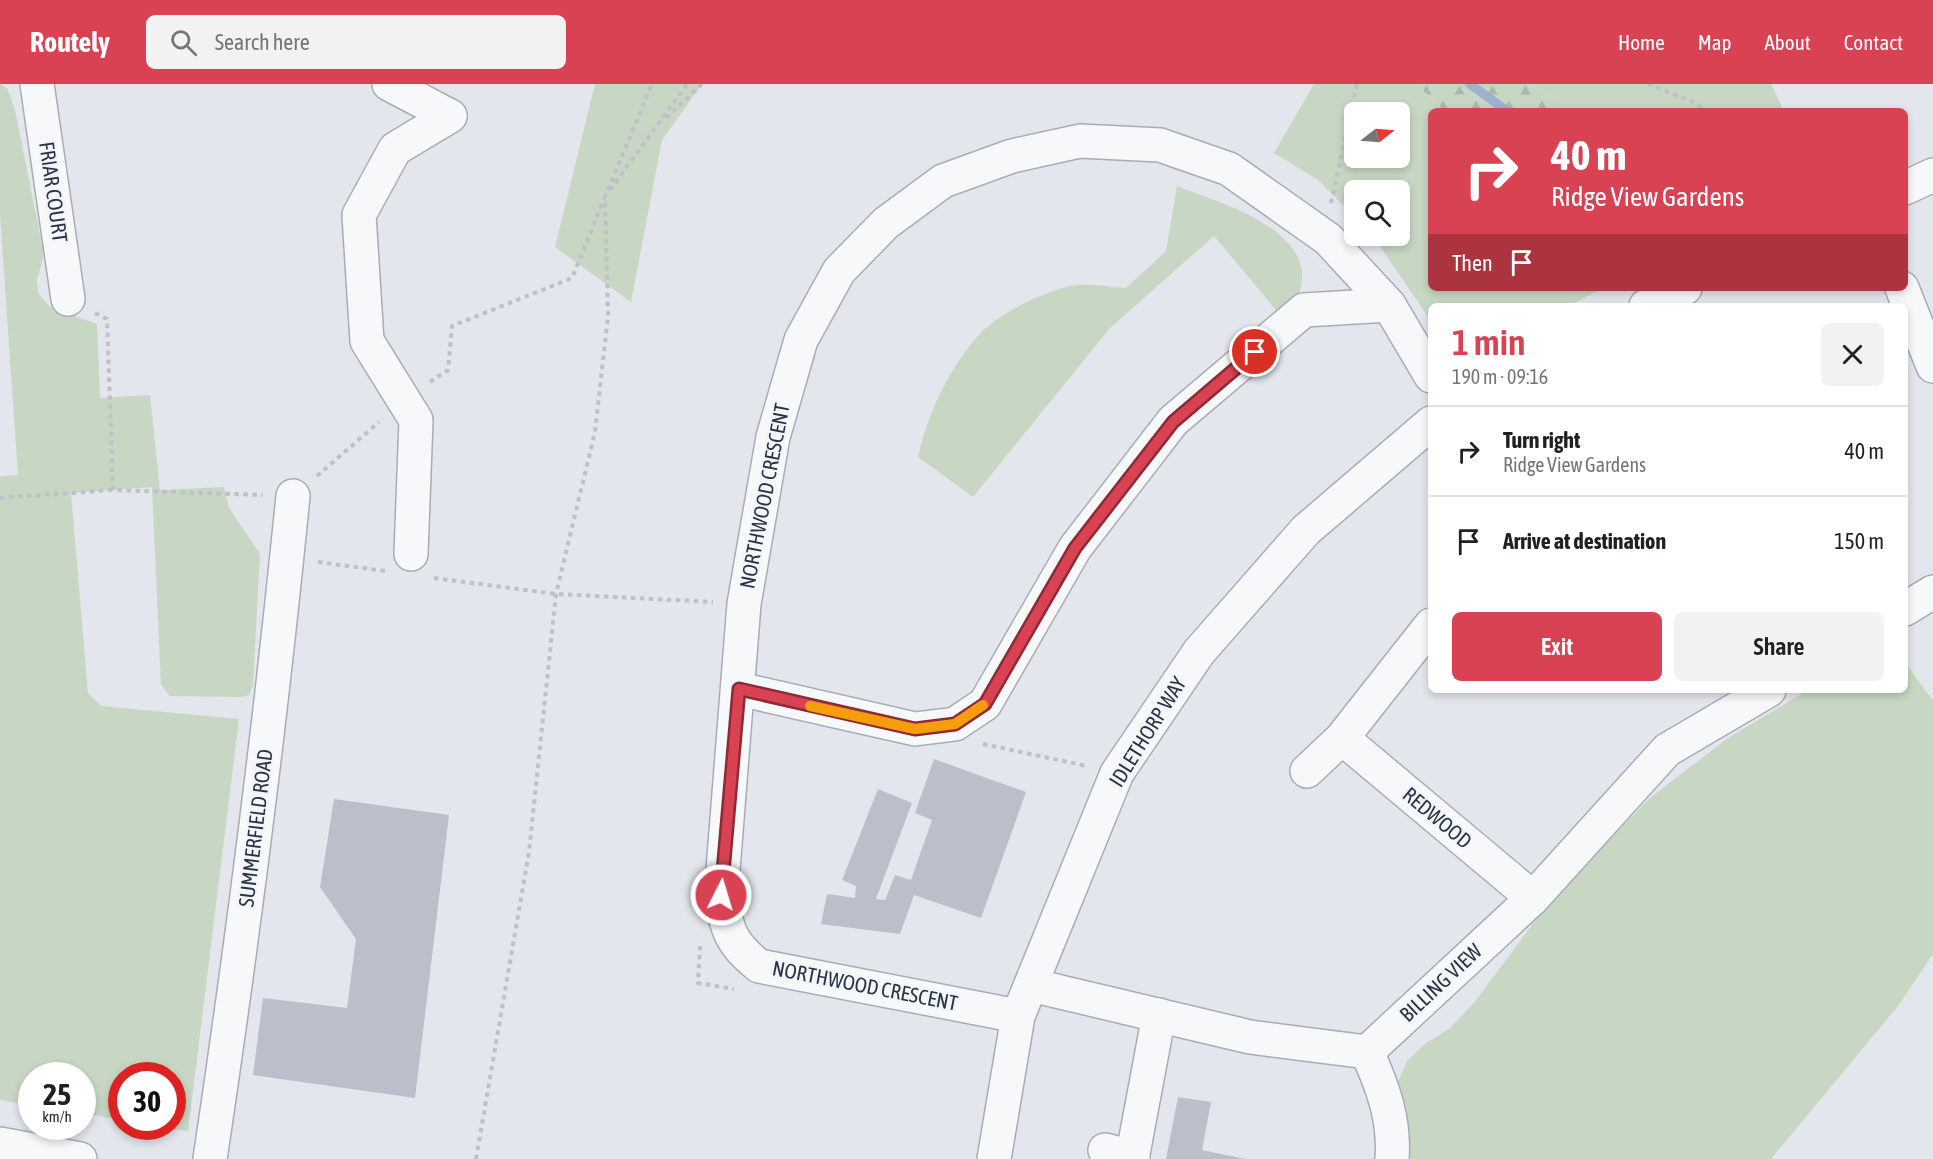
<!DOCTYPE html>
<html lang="en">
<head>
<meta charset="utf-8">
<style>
  body { margin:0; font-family:"Asap Condensed",sans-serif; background:#f2f2f2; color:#202124; height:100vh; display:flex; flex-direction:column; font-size:22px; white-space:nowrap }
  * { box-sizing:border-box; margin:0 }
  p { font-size:20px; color:#757577 }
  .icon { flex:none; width:33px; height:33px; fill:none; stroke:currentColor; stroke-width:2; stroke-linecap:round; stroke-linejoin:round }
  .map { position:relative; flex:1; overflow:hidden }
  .panel { position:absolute; left:1428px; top:219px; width:480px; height:390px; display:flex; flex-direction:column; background:#fff; border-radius:9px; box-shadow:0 3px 9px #0003 }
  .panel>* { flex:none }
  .top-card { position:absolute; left:1428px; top:24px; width:480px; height:183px; border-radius:9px; box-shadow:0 3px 9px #0003; background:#d84252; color:#fff; overflow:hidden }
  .needle { width:39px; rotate:73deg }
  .fabs { position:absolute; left:1344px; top:18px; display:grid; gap:12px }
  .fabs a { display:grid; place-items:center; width:66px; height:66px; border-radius:9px; background:#fff; box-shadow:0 3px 9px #0003; font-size:30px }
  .speed { position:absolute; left:18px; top:978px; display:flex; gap:12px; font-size:30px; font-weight:700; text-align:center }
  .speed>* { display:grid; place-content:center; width:78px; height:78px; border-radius:50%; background:#fff; box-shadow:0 3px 9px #0003; line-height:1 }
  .speed small { font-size:15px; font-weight:400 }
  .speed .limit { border:9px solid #d22; background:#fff; color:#111 }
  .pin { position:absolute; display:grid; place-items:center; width:51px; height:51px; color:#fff; margin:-26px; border:3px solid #fff; border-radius:50%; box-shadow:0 2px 6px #0007 }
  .me { position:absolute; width:66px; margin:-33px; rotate:5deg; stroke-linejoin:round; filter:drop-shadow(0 0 4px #0008) }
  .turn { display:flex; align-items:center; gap:21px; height:126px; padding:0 24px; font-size:27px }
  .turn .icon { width:78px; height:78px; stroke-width:2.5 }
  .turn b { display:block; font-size:42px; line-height:51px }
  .then { display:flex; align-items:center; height:57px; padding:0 24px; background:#0003; gap:12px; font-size:22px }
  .round { display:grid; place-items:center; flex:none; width:63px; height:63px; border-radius:9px; background:#f2f2f2 }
  .headline { display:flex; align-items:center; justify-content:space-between; height:102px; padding:0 24px }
  h1 { font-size:36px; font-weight:600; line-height:45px; color:#d84252 }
  .action { display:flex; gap:12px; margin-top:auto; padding:12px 24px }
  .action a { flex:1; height:69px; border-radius:9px; background:#d84252; color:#fff; font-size:24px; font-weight:600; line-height:69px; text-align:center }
  .action a+a { background:#f2f2f2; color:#202124 }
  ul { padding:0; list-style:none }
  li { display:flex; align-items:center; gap:18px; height:90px; padding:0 24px; border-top:2px solid #e0e0e0 }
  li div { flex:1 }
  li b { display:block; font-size:22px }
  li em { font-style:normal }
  header { display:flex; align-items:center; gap:36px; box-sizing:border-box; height:84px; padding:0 30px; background:#d84252; color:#fff }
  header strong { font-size:28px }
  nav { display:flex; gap:33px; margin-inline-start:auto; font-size:21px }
  .search { width:420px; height:54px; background:#f2f2f2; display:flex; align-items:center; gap:15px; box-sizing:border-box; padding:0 21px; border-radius:9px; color:#757577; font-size:22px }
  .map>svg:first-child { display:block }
</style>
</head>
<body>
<header>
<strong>Routely</strong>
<div class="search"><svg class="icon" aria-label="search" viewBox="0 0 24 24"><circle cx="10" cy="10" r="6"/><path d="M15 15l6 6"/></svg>Search here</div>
<nav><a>Home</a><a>Map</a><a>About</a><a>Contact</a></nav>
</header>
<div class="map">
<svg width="1933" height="1075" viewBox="0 0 1933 1075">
  <defs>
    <pattern id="forest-firs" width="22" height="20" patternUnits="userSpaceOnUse" patternTransform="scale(1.5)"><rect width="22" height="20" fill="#c8d7c4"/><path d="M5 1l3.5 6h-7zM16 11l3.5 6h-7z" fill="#acb9aa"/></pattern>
  </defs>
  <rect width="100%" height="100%" fill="#e3e6ec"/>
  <!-- green -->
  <g fill="#c8d7c4" fill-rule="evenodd">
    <polygon points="0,0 7,4 15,26 44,171 37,196 38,209 50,223 97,240 100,314 150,311 160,406 224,403 229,424 260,470 253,601 249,611 242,613 170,612 161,601 152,403 71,409 88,609 101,622 239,635 188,1047 161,1043 172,1042 172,992 122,992 121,1036 83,1029 82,992 32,992 31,1021 0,1016 0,392 18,391 0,131"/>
    <polygon points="595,0 702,0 662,56 631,218 555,163"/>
    <path d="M1314 0H1416L1445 27H1431V204H1594L1597 207 1569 222H1431V237L1373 152H1400V106H1354V132L1318 96 1274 69ZM1354 28H1400V74H1354Z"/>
    <polygon points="1529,0 1771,0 1784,27 1577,27"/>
    <path d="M1177 102C1217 118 1303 141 1302 194 1301 212 1295 221 1281 232L1214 152 1110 244 973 413 918 373C928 329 949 284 979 251 996 231 1041 209 1066 203 1084 198 1108 203 1126 204L1166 167Z"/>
    <polygon points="1905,578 1933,617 1933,870 1898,922 1771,1075 1399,1075 1395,1005 1407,977 1426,959 1449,945 1474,919 1552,814 1650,714 1728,654 1808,606 1905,606"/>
  </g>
  <!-- forest -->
  <polygon fill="url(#forest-firs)" points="1416,0 1529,0 1577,27 1445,27"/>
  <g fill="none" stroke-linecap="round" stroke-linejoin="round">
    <!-- stream -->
    <polyline stroke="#9cb3ce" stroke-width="9" points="1470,0 1507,27"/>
  </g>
  <!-- building -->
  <g fill="#babfcb">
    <polygon points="934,675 1026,708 981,834 914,811 900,850 821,840 827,810 855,814 856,802 842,796 878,705 912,719 876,815 885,816 895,791 911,796 932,736 915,729"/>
    <polygon points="334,715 449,731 415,1014 253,991 263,914 347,924 356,855 320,803"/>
    <polygon points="1178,1013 1211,1018 1202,1066 1245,1075 1166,1075"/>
  </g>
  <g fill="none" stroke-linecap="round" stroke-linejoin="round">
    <!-- minor casing -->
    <g stroke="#a7adb7" stroke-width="36">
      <g id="minor">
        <polyline points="37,0 68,215"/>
        <polyline points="389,0 450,32"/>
        <polyline points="1905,104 1933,91"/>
        <polyline points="1902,204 1933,282"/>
        <polyline points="1646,222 1685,204"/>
        <polyline points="411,470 416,336 367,257 359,131 395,65 450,32"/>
        <polyline points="1905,525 1933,508"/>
        <polyline points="739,605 915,645 955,640 985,620 1075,464 1173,337 1304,226 1389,221"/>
        <polyline points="1342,654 1533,814"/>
        <polyline points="1307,687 1342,654 1431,541"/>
        <polyline points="1031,901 1250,953 1367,968 1533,814 1667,666 1769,606"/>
        <path d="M1018 932 759 882C730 859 727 846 721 811L744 520 773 353 801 256 839 187 886 139 943 97 1012 72 1080 57 1160 61 1229 85 1328 155 1389 221 1431 292"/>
        <path d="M1367 968C1383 1003 1395 1036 1392 1075"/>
        <polyline points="0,1060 80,1075"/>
        <polyline points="1105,1066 1133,1073"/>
        <path d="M210 1075C243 855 271 634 293 412"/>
        <polyline points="994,1075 1018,932 1117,689 1199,568 1306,446 1431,339"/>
        <polyline points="1132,1075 1159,931"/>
      </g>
    </g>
    <!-- path -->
    <g stroke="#bdc1c8" stroke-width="4" stroke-dasharray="4.5 4.5" stroke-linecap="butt">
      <polyline points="1648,0 1693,18 1708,27"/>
      <polyline points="666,34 702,0"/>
      <polyline points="610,106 687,0"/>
      <polyline points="1331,119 1357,0"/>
      <polyline points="95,229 107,235 113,406 263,411"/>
      <polyline points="430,298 448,286 452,242 572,194 604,115"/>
      <polyline points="317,392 379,338"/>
      <polyline points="0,414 113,406"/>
      <polyline points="318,478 385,487"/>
      <polyline points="434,494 556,510 713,518"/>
      <polyline points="983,660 1087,682"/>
      <polyline points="700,862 698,899 734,905"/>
      <polyline points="476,1075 529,768 556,510 595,348 608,232 605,113 652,0"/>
    </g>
    <!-- minor -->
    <use href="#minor" stroke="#f7f8fa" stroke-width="33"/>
  </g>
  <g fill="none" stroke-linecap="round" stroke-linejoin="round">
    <!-- route casing -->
    <g stroke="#8c2b35" stroke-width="15">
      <polyline id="route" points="721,811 739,605 915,645 955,640 985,620 1075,464 1173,338 1255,268"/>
    </g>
    <!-- route -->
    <use href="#route" stroke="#d84252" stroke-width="10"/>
    <!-- slow -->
    <polyline stroke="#f59e0b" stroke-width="10" points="810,622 915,645 955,640 983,621"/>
  </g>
  <g text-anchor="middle" stroke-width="5" stroke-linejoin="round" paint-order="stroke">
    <!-- street labels -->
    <g font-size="21" fill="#293346" stroke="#f3f6f9">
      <text transform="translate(53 108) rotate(82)" y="7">FRIAR COURT</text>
      <text transform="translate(765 412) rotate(-79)" y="7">NORTHWOOD CRESCENT</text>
      <text transform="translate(1148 648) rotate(-58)" y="7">IDLETHORP WAY</text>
      <text transform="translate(1437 734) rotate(40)" y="7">REDWOOD</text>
      <text transform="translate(256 744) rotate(-83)" y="7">SUMMERFIELD ROAD</text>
      <text transform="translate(1441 899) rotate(-43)" y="7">BILLING VIEW</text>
      <text transform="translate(865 902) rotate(11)" y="7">NORTHWOOD CRESCENT</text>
    </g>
  </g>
</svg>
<div class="fabs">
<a><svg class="needle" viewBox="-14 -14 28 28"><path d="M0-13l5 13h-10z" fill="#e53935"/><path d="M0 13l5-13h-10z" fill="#757577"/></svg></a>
<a><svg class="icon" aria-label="search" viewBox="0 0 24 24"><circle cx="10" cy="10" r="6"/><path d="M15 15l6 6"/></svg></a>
</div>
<div class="speed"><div>25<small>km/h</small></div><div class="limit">30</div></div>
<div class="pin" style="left:1255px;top:268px;background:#d93025"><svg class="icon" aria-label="arrive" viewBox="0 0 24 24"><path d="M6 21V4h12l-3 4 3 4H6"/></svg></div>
<svg class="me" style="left:721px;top:811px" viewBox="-20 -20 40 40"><circle r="17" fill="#d84252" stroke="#fff" stroke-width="3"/><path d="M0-11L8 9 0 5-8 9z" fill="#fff"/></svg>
<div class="top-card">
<div class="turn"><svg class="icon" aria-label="right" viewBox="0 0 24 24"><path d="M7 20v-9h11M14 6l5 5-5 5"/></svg><div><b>40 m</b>Ridge View Gardens</div></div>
<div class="then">Then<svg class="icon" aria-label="arrive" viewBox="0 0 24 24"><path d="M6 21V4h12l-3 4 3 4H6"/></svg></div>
</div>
<section class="panel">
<div class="headline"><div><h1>1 min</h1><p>190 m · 09:16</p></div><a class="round"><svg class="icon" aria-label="close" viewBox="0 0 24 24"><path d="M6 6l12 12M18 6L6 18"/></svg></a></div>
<ul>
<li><svg class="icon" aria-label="right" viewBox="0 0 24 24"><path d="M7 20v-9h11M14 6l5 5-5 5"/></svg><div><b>Turn right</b><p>Ridge View Gardens</p></div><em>40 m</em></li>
<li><svg class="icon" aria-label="arrive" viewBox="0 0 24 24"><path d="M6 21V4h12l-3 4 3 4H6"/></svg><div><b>Arrive at destination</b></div><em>150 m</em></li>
</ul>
<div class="action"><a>Exit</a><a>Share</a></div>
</section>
</div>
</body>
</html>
